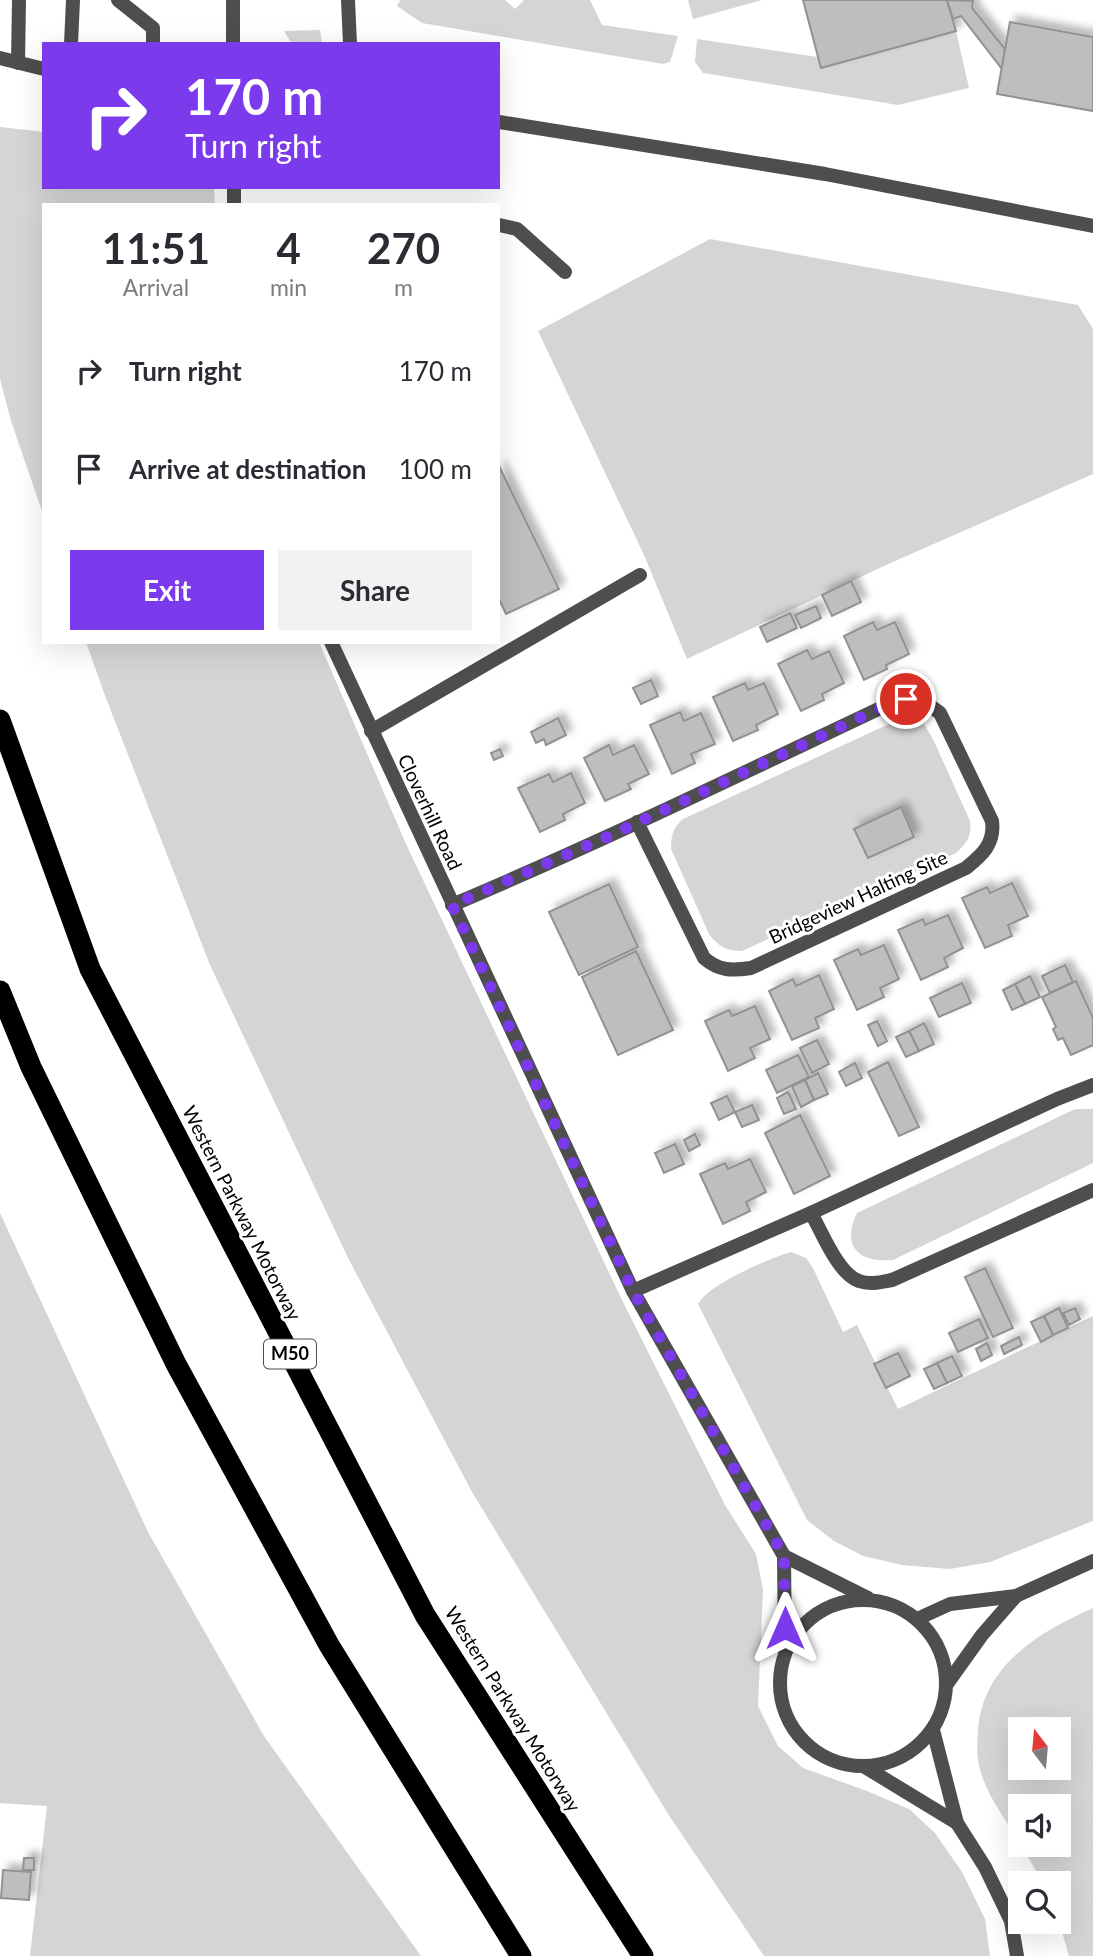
<!DOCTYPE html>
<html lang="en">
<head>
<meta charset="utf-8">
<style>
  body { margin:0; font-family:Lato,sans-serif; background:#f2f2f3; color:#2b2b33; height:100vh; display:flex; flex-direction:column; font-size:26px; white-space:nowrap }
  * { box-sizing:border-box; margin:0 }
  p { font-size:23px; color:#7c7c81 }
  .icon { flex:none; width:38px; height:38px; fill:none; stroke:currentColor; stroke-width:2; stroke-linecap:round; stroke-linejoin:round }
  .map { position:relative; flex:1; overflow:hidden }
  .drawer { position:absolute; left:42px; top:203px; width:458px; height:441px; display:flex; flex-direction:column; background:#fff; border-radius:0px; box-shadow:0 7px 28px #0002 }
  .drawer>* { flex:none }
  .hud { position:absolute; left:42px; top:42px; width:458px; height:147px; border-radius:0px; box-shadow:0 7px 28px #0002; background:#7c3aed; color:#fff; overflow:hidden }
  .needle { width:46px; rotate:344deg }
  .buttons { position:absolute; left:1008px; top:1717px; display:grid; gap:14px }
  .buttons a { display:grid; place-items:center; width:63px; height:63px; border-radius:0px; background:#fff; box-shadow:0 7px 28px #0002; font-size:35px }
  .pin { position:absolute; display:grid; place-items:center; width:60px; height:60px; color:#fff; margin:-30px; border:4px solid #fff; border-radius:50%; box-shadow:0 2px 7px #0007 }
  .me { position:absolute; width:77px; margin:-38px; rotate:0deg; stroke-linejoin:round; filter:drop-shadow(0 0 5px #0008) }
  .turn { display:flex; align-items:center; gap:24px; height:147px; padding:0 28px; font-size:32px }
  .turn .icon { width:91px; height:91px; stroke-width:2.5 }
  .turn b { display:block; font-size:49px; line-height:60px }
  .eta { display:flex; justify-content:space-evenly; align-items:center; height:119px; text-align:center }
  .eta b { font-size:42px; font-weight:700; line-height:49px }
  .action { display:flex; gap:14px; margin-top:auto; padding:14px 28px }
  .action a { flex:1; height:80px; border-radius:0px; background:#7c3aed; color:#fff; font-size:28px; font-weight:700; line-height:80px; text-align:center }
  .action a+a { background:#f2f2f3; color:#2b2b33 }
  ul { padding:0; list-style:none }
  li { display:flex; align-items:center; gap:21px; height:98px; padding:0 28px }
  li div { flex:1 }
  li b { display:block; font-size:26px }
  li em { font-style:normal }
  .map>svg:first-child { display:block }
</style>
</head>
<body>
<div class="map">
<svg width="1093" height="1956" viewBox="0 0 1093 1956">
  <defs>
    <filter id="shadow"><feDropShadow dx="6" dy="-6" stdDeviation="3.5" flood-color="#0004"/></filter>
  </defs>
  <rect width="100%" height="100%" fill="#fff"/>
  <!-- green -->
  <g fill="#d5d5d5" fill-rule="evenodd">
    <polygon points="400,0 505,0 515,9 524,0 590,0 602,25 678,36 670,62 663,64 422,23 397,6"/>
    <polygon points="688,0 762,0 693,19"/>
    <polygon points="320,30 322,44 292,44 284,31"/>
    <polygon points="956,31 969,88 898,105 703,73 695,62 697,39 818,57 821,67"/>
    <polygon points="0,127 44,132 44,187 214,187 215,205 44,205 44,517 11,421 0,379"/>
    <polygon points="710,239 1078,305 1093,329 1093,474 886,565 687,659 644,555 538,331"/>
    <polygon points="86,642 319,642 406,844 622,1300 725,1505 756,1554 763,1590 758,1706 778,1746 803,1768 867,1791 909,1809 935,1833 962,1872 985,1919 990,1956 764,1956 668,1814 472,1492 348,1258 210,965 104,693"/>
    <path d="M913 719 924 724 933 739 970 821C972 836 967 843 956 853L742 951C726 951 718 946 709 934L671 849C671 835 673 828 683 819L889 724Z"/>
    <path d="M1075 1109H1093V1163L893 1260C858 1263 841 1246 857 1213Z"/>
    <polygon points="0,1213 148,1532 264,1736 421,1956 30,1956 47,1806 0,1803"/>
    <path d="M791 1252 806 1258 813 1268 843 1332 857 1325 898 1409 1093 1316V1521L990 1562 950 1569 902 1565 863 1556 834 1541 807 1520 698 1304C709 1284 768 1259 791 1252Z"/>
    <path d="M1093 1608V1956H1069L1059 1922V1883H1043L1021 1845 1059 1844V1806H1020V1843C1006 1820 989 1799 981 1773 976 1758 977 1745 978 1730 983 1665 1039 1632 1093 1608ZM1020 1729H1059V1768H1020Z"/>
  </g>
  <!-- building -->
  <g fill="#bebebe" stroke="#929292" stroke-width="2" filter="url(#shadow)">
    <polygon points="803,0 947,0 956,31 821,68"/>
    <polygon points="947,0 973,1 972,8 1005,49 1002,69 961,16 953,19"/>
    <polygon points="1010,22 1093,37 1093,111 997,94"/>
    <polygon points="499,466 559,589 506,614 499,599"/>
    <polygon points="851,581 861,602 832,616 822,595"/>
    <polygon points="816,606 821,618 801,628 795,615"/>
    <polygon points="790,613 797,628 767,642 760,627"/>
    <polygon points="873,622 877,630 895,622 909,654 886,665 887,669 864,680 844,636"/>
    <polygon points="807,650 812,659 829,651 844,683 822,694 824,700 801,711 778,664"/>
    <polygon points="651,680 658,696 641,704 633,688"/>
    <polygon points="745,683 748,690 764,683 778,714 756,725 758,730 733,741 713,697"/>
    <polygon points="680,712 684,721 701,713 715,744 691,754 695,763 672,774 650,725"/>
    <polygon points="558,718 566,735 546,745 544,739 536,743 531,732"/>
    <polygon points="609,745 613,755 634,745 649,774 628,784 631,789 605,801 584,758"/>
    <polygon points="500,749 503,756 494,760 491,753"/>
    <polygon points="571,773 585,803 563,814 565,820 540,832 518,788 549,774 553,782"/>
    <polygon points="901,807 914,837 868,858 854,829"/>
    <polygon points="1012,883 1028,916 1008,925 1012,936 985,948 962,898 987,887 990,893"/>
    <polygon points="609,884 638,947 579,975 549,912"/>
    <polygon points="948,915 963,948 944,958 948,967 921,980 898,930 923,919 925,925"/>
    <polygon points="884,945 899,979 880,988 884,997 857,1010 834,960 858,949 861,955"/>
    <polygon points="636,951 673,1030 618,1055 582,977"/>
    <polygon points="1065,965 1073,982 1050,993 1042,976"/>
    <polygon points="819,975 834,1009 815,1018 819,1028 792,1040 769,991 793,979 796,986"/>
    <polygon points="1030,976 1040,997 1025,1004 1015,984"/>
    <polygon points="1076,981 1093,1018 1093,1045 1071,1055 1063,1038 1058,1040 1053,1029 1056,1027 1042,997"/>
    <polygon points="962,983 971,1003 939,1017 930,998"/>
    <polygon points="1015,984 1025,1004 1012,1010 1003,990"/>
    <polygon points="755,1006 770,1039 750,1048 755,1058 728,1071 705,1021 729,1010 732,1016"/>
    <polygon points="877,1021 887,1041 878,1046 868,1025"/>
    <polygon points="924,1023 934,1044 919,1051 909,1031"/>
    <polygon points="909,1031 919,1051 906,1057 896,1037"/>
    <polygon points="817,1040 829,1064 812,1073 800,1048"/>
    <polygon points="798,1055 809,1077 777,1093 766,1070"/>
    <polygon points="888,1062 919,1127 899,1136 868,1072"/>
    <polygon points="855,1063 862,1078 846,1086 839,1072"/>
    <polygon points="818,1073 828,1094 814,1100 805,1080"/>
    <polygon points="805,1080 814,1100 801,1107 792,1086"/>
    <polygon points="788,1092 796,1109 784,1114 777,1098"/>
    <polygon points="727,1096 735,1112 719,1120 711,1103"/>
    <polygon points="752,1105 759,1120 742,1127 735,1112"/>
    <polygon points="800,1115 830,1176 794,1194 765,1133"/>
    <polygon points="695,1134 700,1145 689,1151 684,1140"/>
    <polygon points="675,1144 684,1164 664,1173 655,1153"/>
    <polygon points="750,1159 766,1192 746,1202 750,1211 723,1224 700,1174 725,1163 728,1169"/>
    <polygon points="985,1268 1013,1328 993,1337 965,1277"/>
    <polygon points="1059,1308 1068,1328 1053,1335 1044,1316"/>
    <polygon points="1075,1308 1080,1319 1069,1325 1063,1313"/>
    <polygon points="1044,1316 1053,1335 1041,1342 1031,1322"/>
    <polygon points="979,1319 988,1338 958,1352 949,1333"/>
    <polygon points="1019,1337 1022,1345 1004,1354 1001,1346"/>
    <polygon points="987,1343 992,1355 981,1361 976,1349"/>
    <polygon points="898,1353 910,1376 886,1388 874,1364"/>
    <polygon points="952,1356 962,1376 947,1383 937,1363"/>
    <polygon points="937,1363 947,1383 934,1389 924,1369"/>
    <polygon points="24,1858 34,1858 34,1870 23,1870"/>
    <polygon points="3,1870 31,1872 29,1900 1,1898"/>
  </g>
  <g fill="none" stroke-linecap="round" stroke-linejoin="round">
    <!-- service -->
    <g stroke="#4e4e4e" stroke-width="14">
      <polyline points="118,0 153,28 153,44"/>
      <polyline points="348,0 350,44"/>
      <polyline points="71,44 73,0"/>
      <polyline points="0,58 44,69"/>
      <polyline points="18,63 19,0"/>
      <polyline points="499,122 825,174 1093,226"/>
      <polyline points="499,225 517,229 565,272"/>
      <polyline points="371,731 640,575"/>
    </g>
    <!-- minor -->
    <g stroke="#4e4e4e" stroke-width="14">
      <path d="M452 905C599 843 743 773 887 705L906 699 922 700 940 713 992 821C995 844 982 855 966 868L751 968C732 971 719 971 704 958L637 822"/>
      <path d="M811 1213C822 1232 838 1274 859 1281 870 1285 881 1282 892 1280L1093 1190"/>
      <polyline points="633,1291 811,1213 1057,1099 1093,1085"/>
    </g>
    <!-- tertiary -->
    <g stroke="#4e4e4e" stroke-width="14">
      <polyline points="233,0 233,44"/>
      <polyline points="234,205 234,187"/>
      <polyline points="331,642 633,1291 784,1556 785,1651"/>
      <polyline points="784,1556 868,1598"/>
      <circle cx="863" cy="1683" r="83"/>
      <polyline points="917,1619 950,1604 1016,1596 1093,1561"/>
      <polyline points="947,1684 982,1635 1016,1596"/>
      <polyline points="933,1730 957,1823 985,1867 1011,1921 1017,1956"/>
      <polyline points="865,1767 957,1823"/>
    </g>
    <!-- motorway -->
    <g stroke="#000" stroke-width="21">
      <polyline points="0,720 90,969 425,1615 643,1956"/>
      <polyline points="0,991 31,1067 176,1364 329,1645 521,1956"/>
    </g>
  </g>
  <g fill="none" stroke-linecap="round" stroke-linejoin="round">
    <!-- route -->
    <polyline stroke="#7c3aed" stroke-width="12" stroke-dasharray="0 21.6" points="785,1628 784,1556 633,1291 452,905 609,836 887,705 906,699"/>
  </g>
  <g text-anchor="middle" stroke-width="6" stroke-linejoin="round" paint-order="stroke">
    <!-- shield labels -->
    <rect fill="#fff" stroke="#4c4c4c" stroke-width="2" x="264" y="1339.5" width="52" height="29" rx="5"/>
    <g font-size="18" font-weight="bold" fill="#000">
      <text x="290" y="1360">M50</text>
    </g>
    <!-- street labels -->
    <g font-size="19" fill="#000" stroke="#fff">
      <text transform="translate(430 812) rotate(65)" y="7">Cloverhill Road</text>
      <text transform="translate(858 897) rotate(-25)" y="7">Bridgeview Halting Site</text>
      <text transform="translate(242 1213) rotate(63)" y="7">Western Parkway Motorway</text>
      <text transform="translate(513 1709) rotate(58)" y="7">Western Parkway Motorway</text>
    </g>
  </g>
</svg>
<div class="buttons">
<a><svg class="needle" viewBox="-14 -14 28 28"><path d="M0-13l5 13h-10z" fill="#e53935"/><path d="M0 13l5-13h-10z" fill="#7c7c81"/></svg></a>
<a><svg class="icon" aria-label="sound" viewBox="0 0 24 24"><path d="M4 9h4l5-4v14l-5-4H4zM17 9q2 3 0 6"/></svg></a>
<a><svg class="icon" aria-label="search" viewBox="0 0 24 24"><circle cx="10" cy="10" r="6"/><path d="M15 15l6 6"/></svg></a>
</div>
<div class="pin" style="left:906px;top:699px;background:#d93025"><svg class="icon" aria-label="arrive" viewBox="0 0 24 24"><path d="M6 21V4h12l-3 4 3 4H6"/></svg></div>
<svg class="me" style="left:785px;top:1628px" viewBox="-20 -20 40 40"><path d="M0-17L14 15 0 8-14 15z" fill="#7c3aed" stroke="#fff" stroke-width="4"/></svg>
<div class="hud">
<div class="turn"><svg class="icon" aria-label="right" viewBox="0 0 24 24"><path d="M7 20v-9h11M14 6l5 5-5 5"/></svg><div><b>170 m</b>Turn right</div></div>
</div>
<section class="drawer">
<div class="eta">
<div><b>11:51</b><p>Arrival</p></div>
<div><b>4</b><p>min</p></div>
<div><b>270</b><p>m</p></div>
</div>
<ul>
<li><svg class="icon" aria-label="right" viewBox="0 0 24 24"><path d="M7 20v-9h11M14 6l5 5-5 5"/></svg><div><b>Turn right</b></div><em>170 m</em></li>
<li><svg class="icon" aria-label="arrive" viewBox="0 0 24 24"><path d="M6 21V4h12l-3 4 3 4H6"/></svg><div><b>Arrive at destination</b></div><em>100 m</em></li>
</ul>
<div class="action"><a>Exit</a><a>Share</a></div>
</section>
</div>
</body>
</html>
